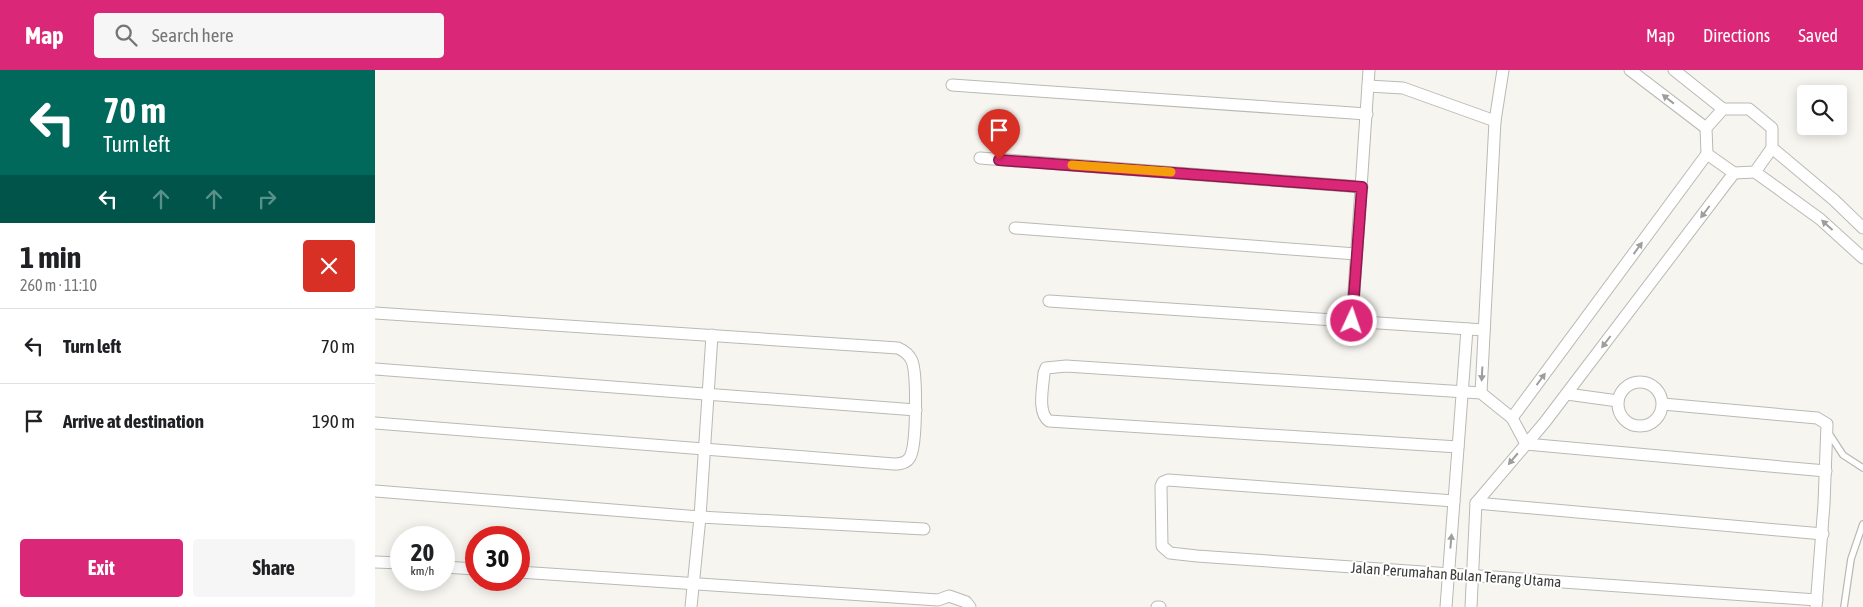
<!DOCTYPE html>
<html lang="en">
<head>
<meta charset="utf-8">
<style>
  body { margin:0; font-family:"Asap Condensed",sans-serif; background:#f6f6f6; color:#202124; height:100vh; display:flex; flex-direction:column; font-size:19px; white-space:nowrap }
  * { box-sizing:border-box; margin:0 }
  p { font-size:16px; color:#757577 }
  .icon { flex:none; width:28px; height:28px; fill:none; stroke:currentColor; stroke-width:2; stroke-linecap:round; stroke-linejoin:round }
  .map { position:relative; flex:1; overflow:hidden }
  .side { display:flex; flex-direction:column; background:#fff; width:375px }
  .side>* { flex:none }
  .hud { background:#00695c; color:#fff; overflow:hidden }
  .fabs { position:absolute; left:1422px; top:15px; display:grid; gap:10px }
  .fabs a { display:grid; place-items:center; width:50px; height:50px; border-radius:5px; background:#fff; box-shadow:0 2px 12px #0003; font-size:25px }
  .speed { position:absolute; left:15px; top:456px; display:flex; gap:10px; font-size:25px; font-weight:700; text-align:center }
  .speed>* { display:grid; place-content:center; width:65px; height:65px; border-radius:50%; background:#fff; box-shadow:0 2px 12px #0003; line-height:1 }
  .speed small { font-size:12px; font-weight:400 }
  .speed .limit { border:8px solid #d22; background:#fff; color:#111 }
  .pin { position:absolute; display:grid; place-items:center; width:42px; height:42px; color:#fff; margin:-51px -21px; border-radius:50% 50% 50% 0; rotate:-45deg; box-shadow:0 0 5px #0007 }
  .pin .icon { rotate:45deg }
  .me { position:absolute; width:55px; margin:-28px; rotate:3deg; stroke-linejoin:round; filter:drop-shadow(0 0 4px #0008) }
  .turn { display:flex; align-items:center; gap:18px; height:105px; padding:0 20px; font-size:22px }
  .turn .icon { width:65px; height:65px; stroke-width:2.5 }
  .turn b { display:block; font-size:35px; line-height:42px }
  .lanes { display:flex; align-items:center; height:48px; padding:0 20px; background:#0003; justify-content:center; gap:25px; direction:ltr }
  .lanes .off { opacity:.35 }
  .round { display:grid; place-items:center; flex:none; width:52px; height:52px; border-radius:5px; background:#f6f6f6 }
  .head { display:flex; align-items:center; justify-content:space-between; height:85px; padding:0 20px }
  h1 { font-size:30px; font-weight:700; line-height:38px }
  .primary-button { display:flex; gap:10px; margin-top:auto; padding:10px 20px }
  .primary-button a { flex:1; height:58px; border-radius:5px; background:#db2777; color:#fff; font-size:20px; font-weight:700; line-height:58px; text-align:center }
  .primary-button a+a { background:#f6f6f6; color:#202124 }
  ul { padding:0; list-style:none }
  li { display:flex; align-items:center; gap:15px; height:75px; padding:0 20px; border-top:1px solid #e0e0e0 }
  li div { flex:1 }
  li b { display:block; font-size:19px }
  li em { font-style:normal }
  header { display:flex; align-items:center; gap:30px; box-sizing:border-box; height:70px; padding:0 25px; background:#db2777; color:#fff }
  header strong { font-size:24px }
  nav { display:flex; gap:28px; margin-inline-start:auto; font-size:18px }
  .search { width:350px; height:45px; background:#f6f6f6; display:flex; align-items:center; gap:12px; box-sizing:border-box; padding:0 18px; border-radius:5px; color:#757577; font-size:19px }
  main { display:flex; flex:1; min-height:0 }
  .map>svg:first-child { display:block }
</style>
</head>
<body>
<header>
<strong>Map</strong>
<div class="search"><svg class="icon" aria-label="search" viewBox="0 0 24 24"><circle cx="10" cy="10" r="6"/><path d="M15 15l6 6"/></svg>Search here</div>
<nav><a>Map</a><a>Directions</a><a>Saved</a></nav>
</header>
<main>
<section class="side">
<div class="hud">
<div class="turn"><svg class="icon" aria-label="left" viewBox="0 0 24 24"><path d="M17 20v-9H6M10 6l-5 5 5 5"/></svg><div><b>70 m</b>Turn left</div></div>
<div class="lanes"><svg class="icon" aria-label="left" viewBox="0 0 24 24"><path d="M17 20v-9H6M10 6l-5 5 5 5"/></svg><svg class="icon off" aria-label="ahead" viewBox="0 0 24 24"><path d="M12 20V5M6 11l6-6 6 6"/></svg><svg class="icon off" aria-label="ahead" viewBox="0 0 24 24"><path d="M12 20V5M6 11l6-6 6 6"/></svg><svg class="icon off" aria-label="right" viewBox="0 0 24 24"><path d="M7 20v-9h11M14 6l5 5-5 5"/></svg></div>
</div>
<div class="head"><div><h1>1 min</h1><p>260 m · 11:10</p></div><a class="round" style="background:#d93025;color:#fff"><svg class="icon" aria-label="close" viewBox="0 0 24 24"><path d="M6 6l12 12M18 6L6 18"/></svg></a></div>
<ul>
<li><svg class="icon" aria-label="left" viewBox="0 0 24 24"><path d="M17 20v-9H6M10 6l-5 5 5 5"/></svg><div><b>Turn left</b></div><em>70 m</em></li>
<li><svg class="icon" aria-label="arrive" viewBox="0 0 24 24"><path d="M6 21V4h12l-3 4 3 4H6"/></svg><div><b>Arrive at destination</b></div><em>190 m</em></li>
</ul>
<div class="primary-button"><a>Exit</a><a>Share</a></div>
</section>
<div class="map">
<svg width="1488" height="537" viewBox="0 0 1488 537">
  <rect width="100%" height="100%" fill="#f7f5f0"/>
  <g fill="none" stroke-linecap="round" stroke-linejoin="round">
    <!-- lane casing -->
    <g stroke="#bab9b4" stroke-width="8">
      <g id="lane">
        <polyline points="1455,365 1468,385 1488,398"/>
        <polyline points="1469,537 1476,489 1488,454"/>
      </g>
    </g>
    <!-- street casing -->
    <g stroke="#bab9b4" stroke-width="13">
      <g id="street">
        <polyline points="1255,0 1331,58"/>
        <polyline points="1299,0 1348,39"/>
        <polyline points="577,15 992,44"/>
        <polyline points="993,16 1028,18 1120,51"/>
        <polygon points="1348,39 1374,39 1397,58 1397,78 1380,102 1359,103 1332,84 1331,58"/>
        <polyline points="1397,78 1459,130 1488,158"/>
        <polyline points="605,88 987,117"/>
        <polyline points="1380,102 1445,149 1488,188"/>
        <polyline points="640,158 981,184"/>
        <polyline points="674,231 1109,260"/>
        <path d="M0 243 523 278C530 281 534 284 537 291 542 304 542 375 535 387 532 393 525 394 519 394L0 353"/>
        <polyline points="977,251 994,0"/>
        <polyline points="0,299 541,340"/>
        <circle cx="1265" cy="334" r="22"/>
        <polyline points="1106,323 1120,51 1128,0"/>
        <polyline points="1192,324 1243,331"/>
        <polyline points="1288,334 1442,348 1452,354 1449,434 1441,537"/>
        <polyline points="1137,348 1332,84"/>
        <path d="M1083 377 674 351C662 343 668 317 669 303L671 298 691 296 1106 323 1137 348 1151 374 1451 401"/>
        <polyline points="0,421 325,447 549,459"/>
        <polyline points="1079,431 793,410 788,412 786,416 787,476 795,483 822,486 1442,530"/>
        <polyline points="1101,433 1448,464"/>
        <polyline points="0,492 26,493"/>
        <polyline points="69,497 101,499"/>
        <polyline points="144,502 563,530 574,526 591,532 595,537"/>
        <polyline points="316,537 325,447 337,265"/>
        <polyline points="782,537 785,537"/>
        <polyline points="1071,537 1092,259"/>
        <polyline points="1096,537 1101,433 1170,352 1359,103"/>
      </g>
    </g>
    <!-- lane -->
    <use href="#lane" stroke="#fff" stroke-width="5.5"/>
    <!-- street -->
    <use href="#street" stroke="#fff" stroke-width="11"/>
  </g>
  <!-- one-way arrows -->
  <defs><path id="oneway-solid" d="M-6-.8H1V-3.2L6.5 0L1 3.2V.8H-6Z" transform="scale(1.25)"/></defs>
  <g fill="#9e9e9d">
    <use href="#oneway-solid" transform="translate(1293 29) rotate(-142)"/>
    <use href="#oneway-solid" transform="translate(1330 142) rotate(127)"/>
    <use href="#oneway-solid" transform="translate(1452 155) rotate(-138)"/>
    <use href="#oneway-solid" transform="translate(1263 178) rotate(-54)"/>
    <use href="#oneway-solid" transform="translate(1231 272) rotate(127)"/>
    <use href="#oneway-solid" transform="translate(1107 304) rotate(93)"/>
    <use href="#oneway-solid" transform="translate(1166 309) rotate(-54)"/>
    <use href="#oneway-solid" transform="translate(1138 389) rotate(130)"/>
    <use href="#oneway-solid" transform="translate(1076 471) rotate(-85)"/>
  </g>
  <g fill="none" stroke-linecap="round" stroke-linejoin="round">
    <!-- route casing -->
    <g stroke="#8e194d" stroke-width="12">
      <polyline id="route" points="624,90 987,117 977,251"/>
    </g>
    <!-- route -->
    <use href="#route" stroke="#db2777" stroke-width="9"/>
    <!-- slow -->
    <polyline stroke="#f59e0b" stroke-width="9" points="697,95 796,102"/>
  </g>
  <g text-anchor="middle" stroke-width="4" stroke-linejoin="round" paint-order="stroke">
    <!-- street labels -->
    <g font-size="15" fill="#3d3d3b" stroke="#fff">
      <text transform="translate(1081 505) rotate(4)" y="5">Jalan Perumahan Bulan Terang Utama</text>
    </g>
  </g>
</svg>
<div class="fabs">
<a><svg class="icon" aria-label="search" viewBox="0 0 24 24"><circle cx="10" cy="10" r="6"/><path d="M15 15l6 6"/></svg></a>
</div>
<div class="speed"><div>20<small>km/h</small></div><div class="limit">30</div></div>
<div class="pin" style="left:624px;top:90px;background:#d93025"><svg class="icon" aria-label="arrive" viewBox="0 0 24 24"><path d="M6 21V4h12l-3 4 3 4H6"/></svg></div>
<svg class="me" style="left:977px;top:251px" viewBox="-20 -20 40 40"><circle r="17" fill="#db2777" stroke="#fff" stroke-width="3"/><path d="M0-11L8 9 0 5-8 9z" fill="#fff"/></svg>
</div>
</main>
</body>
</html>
